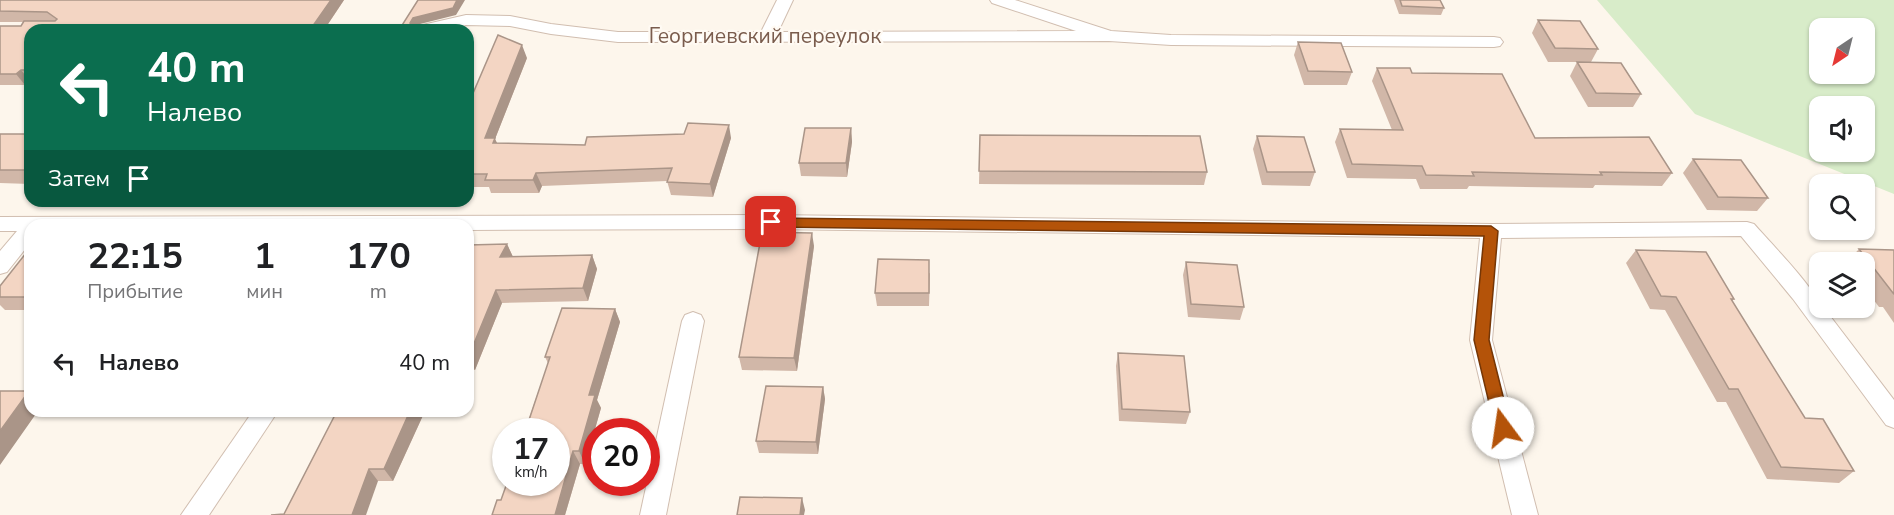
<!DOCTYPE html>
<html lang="ru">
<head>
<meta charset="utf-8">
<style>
  body { margin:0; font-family:"Nunito Sans",sans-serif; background:#f6f6f6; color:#202124; height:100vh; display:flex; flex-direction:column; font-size:22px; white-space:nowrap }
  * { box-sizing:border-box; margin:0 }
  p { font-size:20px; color:#757577 }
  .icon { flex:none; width:33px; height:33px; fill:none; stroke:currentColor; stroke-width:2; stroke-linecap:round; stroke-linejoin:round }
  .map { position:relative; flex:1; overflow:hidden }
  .details { position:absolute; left:24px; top:219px; width:450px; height:198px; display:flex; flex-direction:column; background:#fff; border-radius:18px; box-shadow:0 2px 4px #0004 }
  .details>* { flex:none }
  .banner { position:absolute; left:24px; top:24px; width:450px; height:183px; border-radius:18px; box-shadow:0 2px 4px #0004; background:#0b6e4f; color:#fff; overflow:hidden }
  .needle { width:39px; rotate:215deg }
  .tools { position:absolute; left:1809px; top:18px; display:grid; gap:12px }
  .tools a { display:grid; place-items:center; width:66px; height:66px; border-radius:12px; background:#fff; box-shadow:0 2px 4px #0004; font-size:30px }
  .speed { position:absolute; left:492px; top:418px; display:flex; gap:12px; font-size:30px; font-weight:700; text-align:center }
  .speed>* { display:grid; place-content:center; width:78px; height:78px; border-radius:50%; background:#fff; box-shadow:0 2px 4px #0004; line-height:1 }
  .speed small { font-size:15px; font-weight:400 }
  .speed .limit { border:9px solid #d22; background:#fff; color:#111 }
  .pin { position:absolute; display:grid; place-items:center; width:51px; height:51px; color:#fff; margin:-26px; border-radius:12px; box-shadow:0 3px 9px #0006 }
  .me { position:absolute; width:66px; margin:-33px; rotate:346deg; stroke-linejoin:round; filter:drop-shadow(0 0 4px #0008) }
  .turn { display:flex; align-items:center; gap:21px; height:126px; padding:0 24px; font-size:27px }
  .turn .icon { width:78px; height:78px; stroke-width:2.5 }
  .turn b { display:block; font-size:42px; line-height:51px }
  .then { display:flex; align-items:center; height:57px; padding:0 24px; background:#0003; gap:12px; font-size:22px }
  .eta { display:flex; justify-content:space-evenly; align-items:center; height:102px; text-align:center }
  .eta b { font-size:36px; font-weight:700; line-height:42px }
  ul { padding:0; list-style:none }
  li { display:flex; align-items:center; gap:18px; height:84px; padding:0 24px }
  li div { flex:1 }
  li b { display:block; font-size:22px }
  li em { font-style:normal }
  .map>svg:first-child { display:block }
</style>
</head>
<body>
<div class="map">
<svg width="1894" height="515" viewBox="0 0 1894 515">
  <rect width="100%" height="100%" fill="#fdf6ec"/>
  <!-- green -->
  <path fill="#d8ecc9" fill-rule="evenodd" d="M1597 0H1894V194L1695 114ZM1820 28H1864V74H1820ZM1820 106H1864V152H1820Z"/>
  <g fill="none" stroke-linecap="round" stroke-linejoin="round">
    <!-- lane casing -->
    <g stroke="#d1beb0" stroke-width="2">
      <g id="lane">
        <polygon points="777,0 793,0 778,32 1076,31 992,3 990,0 1015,0 1111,31 1171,35 1494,37 1500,38 1503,42 1500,46 1494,47 1171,45 1109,41 618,42 551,34 510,26 466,25 445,30 416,30 418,26 466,15 510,16 551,24 618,32 761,32"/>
        <path d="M771 215 1491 224 1747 222 1754 224C1766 238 1820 293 1820 308H1824L1894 400V428L1886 425 1793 299 1741 236 1501 238 1492 340 1538 515H1512L1470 340 1480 238 771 229 468 230V225H30V243L7 272 0 274V251L17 231H0V217Z"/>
        <polygon points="693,312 701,315 704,321 666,515 640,515 682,321 685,315"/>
        <polygon points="253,411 278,411 209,515 181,515"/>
      </g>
    </g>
    <!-- lane -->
    <use href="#lane" fill="#fff" fill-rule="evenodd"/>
  </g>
  <!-- wall -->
  <g fill="#d1b7a8">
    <polygon points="0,0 344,0 324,30 30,30 30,81 25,85 0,85 0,26 21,26 23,22 0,22"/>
    <polygon points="1394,0 1440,0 1444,8 1441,15 1399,14"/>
    <polygon points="1538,20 1598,49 1591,62 1548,62 1532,33"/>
    <polygon points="1298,42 1352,72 1347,85 1304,85 1294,55"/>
    <polygon points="527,58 495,139 497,143 585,145 731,138 713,197 671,195 667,181 542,186 539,193 491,193 489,187 468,187 468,105"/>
    <polygon points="1577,62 1641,94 1633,107 1588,107 1570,76"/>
    <polygon points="1377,68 1412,73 1535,138 1672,173 1662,186 1595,185 1593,188 1469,186 1467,189 1420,189 1416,179 1347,178 1335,142 1340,129 1392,130 1372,81"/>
    <polygon points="851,128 852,142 847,177 801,176 799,163"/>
    <polygon points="0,134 30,134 30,184 0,183"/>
    <polygon points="980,135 1207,172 1204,185 979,184"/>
    <polygon points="1257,136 1315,172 1310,186 1262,185 1253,149"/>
    <polygon points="1693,159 1768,198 1757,211 1707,210 1683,173"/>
    <polygon points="507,244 513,257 592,255 597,269 588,301 502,303 475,370 468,370 468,245"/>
    <polygon points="814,246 797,371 742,370 739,357"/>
    <polygon points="30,248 30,310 5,310 0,305 0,286"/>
    <polygon points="1859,249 1894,250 1894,323 1883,307 1879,307 1864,287 1864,262 1847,262"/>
    <polygon points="1636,250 1734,299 1732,301 1805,418 1854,471 1839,483 1767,479 1726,402 1717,402 1665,310 1650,309 1626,263"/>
    <polygon points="1186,262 1244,307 1240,320 1188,317 1183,275"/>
    <polygon points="930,273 929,306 877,306 875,293"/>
    <polygon points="615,309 620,322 597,400 601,408 585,464 580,464 565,515 492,515 501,500 548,363 545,357"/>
    <polygon points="1118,353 1190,412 1186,424 1119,421 1116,366"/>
    <polygon points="823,387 825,399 818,454 759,453 756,441"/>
    <polygon points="425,411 393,481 378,481 284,514"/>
  </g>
  <!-- shaded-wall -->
  <g fill="#aa9588">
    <polygon points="331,0 344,0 324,30 310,30"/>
    <polygon points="457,0 465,0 456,15 416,25 414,30 410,23 413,18"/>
    <polygon points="443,25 445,30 440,30"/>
    <polygon points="522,45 527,58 495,139 501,151 485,138"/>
    <polygon points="21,70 30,81 25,85 16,74"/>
    <polygon points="729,125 731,138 713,197 710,184"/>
    <polygon points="851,128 852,142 847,177 846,163"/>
    <polygon points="536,173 542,186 539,193 533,180"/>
    <polygon points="812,233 814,246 797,371 794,358"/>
    <polygon points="507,244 513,257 500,257"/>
    <polygon points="592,255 597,269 588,301 583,288"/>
    <polygon points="496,290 502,303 475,370 468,358"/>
    <polygon points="615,309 620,322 597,400 601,408 585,464 579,451 589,395"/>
    <polygon points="823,387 825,399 818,454 816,442"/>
    <polygon points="29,391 30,392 30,411 38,411 0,465 0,431"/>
    <polygon points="410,411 425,411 393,481 384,469"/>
    <polygon points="573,451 580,464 565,515 555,515"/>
    <polygon points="369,469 378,481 366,515 352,515"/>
    <polygon points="802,498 805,510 804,515 800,515"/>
  </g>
  <!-- building -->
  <g fill="#f3d5c3" stroke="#aa9588" stroke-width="1.5">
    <polygon points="0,0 331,0 310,30 30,30 30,70 21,70 16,74 0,74 0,26 21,26 24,21 55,21 57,19 47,12 0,11"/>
    <polygon points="418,0 457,0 453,8 413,18 410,23 413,25 443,25 440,30 399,30"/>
    <polygon points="1400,0 1440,0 1444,8 1402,6"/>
    <polygon points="1538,20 1580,21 1598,49 1555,48"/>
    <polygon points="498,35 522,45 485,138 495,138 493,143 585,145 587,137 684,134 688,123 729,125 710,184 667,182 672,168 536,173 533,180 485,180 487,174 468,174 468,105"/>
    <polygon points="1298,42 1341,43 1352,72 1308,71"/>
    <polygon points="1577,62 1621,63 1641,94 1596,93"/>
    <polygon points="1377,68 1410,68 1412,73 1502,74 1535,138 1649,137 1672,173 1600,172 1602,175 1472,172 1474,176 1426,175 1422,166 1352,164 1340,129 1403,130"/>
    <polygon points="805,128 851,128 846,163 799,163"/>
    <polygon points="0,134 30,134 30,169 29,170 0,170"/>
    <polygon points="980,135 1200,136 1207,172 979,171"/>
    <polygon points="1257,136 1304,137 1315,172 1267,172"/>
    <polygon points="1693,159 1741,160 1768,198 1718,197"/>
    <polygon points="762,232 812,233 794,358 739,357"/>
    <polygon points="507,244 500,257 592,255 583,288 496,290 468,358 468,245"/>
    <polygon points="30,248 30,297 0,297 0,286"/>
    <polygon points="1859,249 1894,250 1894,294 1893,293"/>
    <polygon points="1636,250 1706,252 1734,299 1731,299 1805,418 1823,419 1854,471 1781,467 1738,389 1729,389 1676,297 1661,296"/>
    <polygon points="878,259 929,260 929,293 875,293"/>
    <polygon points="1186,262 1237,265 1244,307 1191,304"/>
    <polygon points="562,308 615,309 589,395 595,395 579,451 573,451 555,515 492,515 497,500 501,500 507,483 556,483 556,432 525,432 550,357 545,357"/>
    <polygon points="1118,353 1184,356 1190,412 1122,409"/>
    <polygon points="766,386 823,387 816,442 756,441"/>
    <polygon points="0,391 29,391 0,431"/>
    <polygon points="337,411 410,411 384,469 369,469 352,515 271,515 284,514"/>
    <polygon points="740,497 802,498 800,515 737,515"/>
  </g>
  <!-- route -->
  <polygon fill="#b45309" stroke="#753606" stroke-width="1.5" points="771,218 1491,226 1498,231 1489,340 1511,428 1509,432 1503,434 1498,432 1495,428 1474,340 1484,236 771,227 764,222"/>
  <g text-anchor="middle" stroke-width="4.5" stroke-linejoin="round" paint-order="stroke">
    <!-- street labels -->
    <g font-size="21" fill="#7a5c4d" stroke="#fffaf3">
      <text x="765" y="43">Георгиевский переулок</text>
    </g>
  </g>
</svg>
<div class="tools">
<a><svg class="needle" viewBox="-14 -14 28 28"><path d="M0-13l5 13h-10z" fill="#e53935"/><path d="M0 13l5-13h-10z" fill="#757577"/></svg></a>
<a><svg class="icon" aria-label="sound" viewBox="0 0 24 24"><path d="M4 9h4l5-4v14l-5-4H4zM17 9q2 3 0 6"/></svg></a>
<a><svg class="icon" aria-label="search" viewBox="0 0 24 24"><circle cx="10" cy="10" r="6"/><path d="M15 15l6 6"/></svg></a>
<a><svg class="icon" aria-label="layers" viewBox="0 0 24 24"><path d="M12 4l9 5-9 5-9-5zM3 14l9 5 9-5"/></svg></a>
</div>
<div class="speed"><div>17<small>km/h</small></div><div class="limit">20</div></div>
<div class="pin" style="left:771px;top:222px;background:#d93025"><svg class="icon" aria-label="arrive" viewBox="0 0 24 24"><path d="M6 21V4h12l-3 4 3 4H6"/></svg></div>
<svg class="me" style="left:1503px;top:428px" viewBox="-20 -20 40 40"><circle r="19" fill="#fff"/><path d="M0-13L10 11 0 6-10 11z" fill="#b45309"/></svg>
<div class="banner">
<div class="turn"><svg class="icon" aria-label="left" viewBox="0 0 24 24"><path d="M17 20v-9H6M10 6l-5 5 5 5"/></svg><div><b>40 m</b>Налево</div></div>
<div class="then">Затем<svg class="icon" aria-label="arrive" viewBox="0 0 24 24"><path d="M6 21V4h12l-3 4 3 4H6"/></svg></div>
</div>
<section class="details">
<div class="eta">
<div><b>22:15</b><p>Прибытие</p></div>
<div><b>1</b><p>мин</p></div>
<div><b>170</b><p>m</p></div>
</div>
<ul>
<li><svg class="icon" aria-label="left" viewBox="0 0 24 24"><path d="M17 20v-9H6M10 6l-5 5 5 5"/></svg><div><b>Налево</b></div><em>40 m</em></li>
</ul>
</section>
</div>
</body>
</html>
